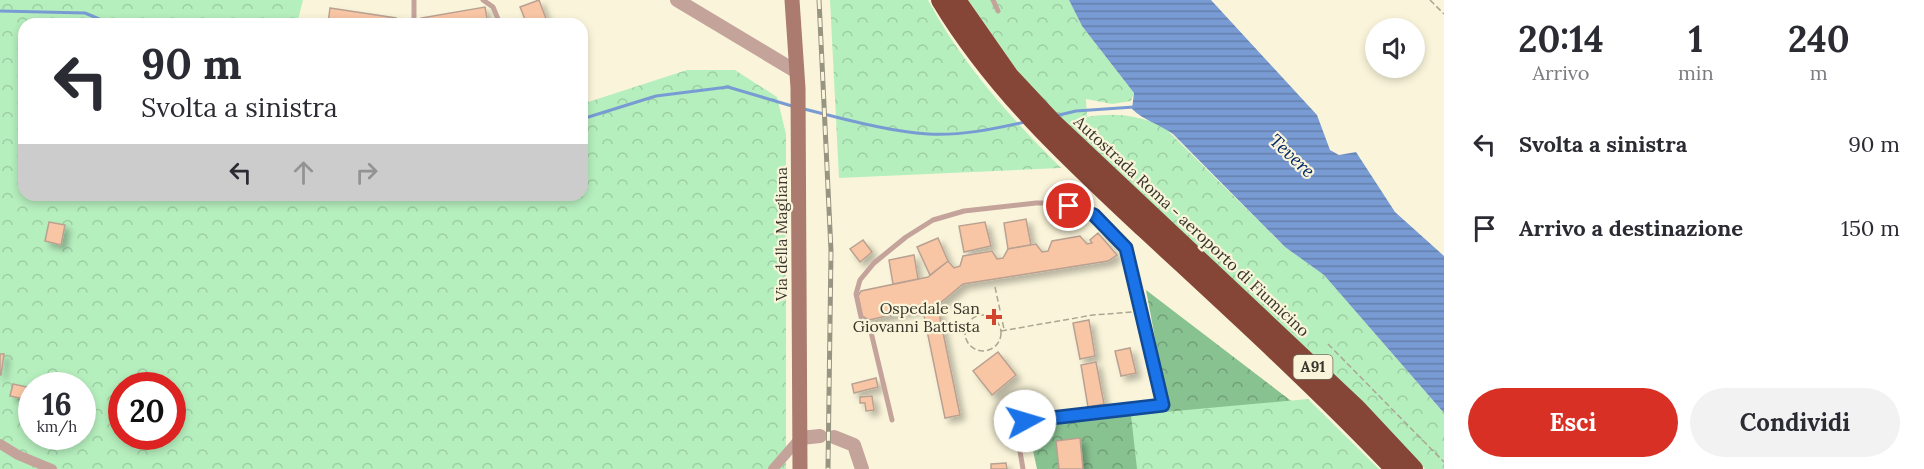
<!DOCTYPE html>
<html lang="it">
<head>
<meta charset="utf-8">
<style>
  body { margin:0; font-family:Lora,serif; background:#f2f2f3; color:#2b2b33; height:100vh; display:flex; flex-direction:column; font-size:22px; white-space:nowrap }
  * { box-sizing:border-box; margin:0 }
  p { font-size:20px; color:#7c7c81 }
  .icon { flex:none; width:33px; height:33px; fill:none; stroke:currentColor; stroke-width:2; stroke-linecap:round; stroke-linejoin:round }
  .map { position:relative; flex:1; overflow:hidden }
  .sheet { display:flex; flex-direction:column; background:#fff; width:480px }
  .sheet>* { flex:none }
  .top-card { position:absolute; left:18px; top:18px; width:570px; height:183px; border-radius:18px; box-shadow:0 3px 9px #0003; background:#fff; color:#2b2b33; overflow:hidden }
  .controls { position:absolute; left:1365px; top:18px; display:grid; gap:12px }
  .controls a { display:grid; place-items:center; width:60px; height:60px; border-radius:50%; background:#fff; box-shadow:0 3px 9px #0003; font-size:30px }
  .speed { position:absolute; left:18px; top:372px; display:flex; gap:12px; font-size:30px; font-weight:700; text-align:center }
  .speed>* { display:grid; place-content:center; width:78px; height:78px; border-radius:50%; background:#fff; box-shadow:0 3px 9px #0003; line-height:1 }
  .speed small { font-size:15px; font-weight:400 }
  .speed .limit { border:9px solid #d22; background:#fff; color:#111 }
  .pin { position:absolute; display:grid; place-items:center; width:51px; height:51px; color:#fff; margin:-26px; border:3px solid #fff; border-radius:50%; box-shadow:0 2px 6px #0007 }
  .me { position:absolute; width:66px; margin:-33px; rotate:84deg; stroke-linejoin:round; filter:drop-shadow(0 0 4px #0008) }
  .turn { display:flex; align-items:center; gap:21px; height:126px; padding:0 24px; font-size:27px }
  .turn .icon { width:78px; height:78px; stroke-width:2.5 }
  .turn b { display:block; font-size:42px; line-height:51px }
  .lanes { display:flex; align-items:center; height:57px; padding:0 24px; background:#0003; justify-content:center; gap:30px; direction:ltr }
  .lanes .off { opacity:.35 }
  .eta { display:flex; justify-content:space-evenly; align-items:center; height:102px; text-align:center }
  .eta b { font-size:36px; font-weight:700; line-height:42px }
  .button { display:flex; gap:12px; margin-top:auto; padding:12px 24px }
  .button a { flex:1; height:69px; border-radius:36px; background:#d93025; color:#fff; font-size:24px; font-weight:700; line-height:69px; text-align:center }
  .button a+a { background:#f2f2f3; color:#2b2b33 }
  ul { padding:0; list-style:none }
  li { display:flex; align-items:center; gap:18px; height:84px; padding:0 24px }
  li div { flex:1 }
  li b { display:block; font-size:22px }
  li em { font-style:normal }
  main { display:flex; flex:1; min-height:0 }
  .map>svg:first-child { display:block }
</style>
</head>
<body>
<main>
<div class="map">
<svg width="1444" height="469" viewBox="0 0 1444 469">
  <defs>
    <pattern id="forest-crowns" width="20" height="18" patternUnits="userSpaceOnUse" patternTransform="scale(1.5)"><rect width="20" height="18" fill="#89c291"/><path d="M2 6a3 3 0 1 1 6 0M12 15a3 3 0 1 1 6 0" fill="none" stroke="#719e77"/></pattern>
    <pattern id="park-crowns" width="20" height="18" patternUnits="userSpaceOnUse" patternTransform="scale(1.5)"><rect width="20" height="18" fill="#b6efbe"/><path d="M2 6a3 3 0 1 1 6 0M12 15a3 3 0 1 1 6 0" fill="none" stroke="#9dcea3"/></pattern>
    <pattern id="water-rules" width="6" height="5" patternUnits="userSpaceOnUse" patternTransform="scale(1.5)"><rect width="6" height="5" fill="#799bd3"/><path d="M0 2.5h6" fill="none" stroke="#647fab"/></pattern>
    <filter id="shadow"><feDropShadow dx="5" dy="5" stdDeviation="3" flood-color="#0004"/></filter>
  </defs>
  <rect width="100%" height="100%" fill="#faf5da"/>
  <!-- forest -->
  <polygon fill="url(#forest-crowns)" points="1146,290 1303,410 1341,469 1037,469 1029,432 1166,397"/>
  <!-- park -->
  <g fill="url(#park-crowns)" fill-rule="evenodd">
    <path d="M0 0H303L297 24H24V195H582V104L687 70H735L777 97 786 134V469H0ZM32 386H82V436H32ZM122 386H172V436H122Z"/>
    <path d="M830 0H928C962 64 1010 117 1061 168L839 178Z"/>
    <path d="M968 0H1069L1082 26 1134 93 1131 101 1112 104 1086 99 1087 117C1113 112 1144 115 1166 129L1285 247 1324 275 1444 413V469H1425L1364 403 1043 101 1017 70Z"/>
    <polygon points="1308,399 1379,469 1137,469 1131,415"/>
  </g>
  <!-- water -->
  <path fill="url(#water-rules)" d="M1069 0H1211L1317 115 1330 150 1339 155 1356 152 1395 212 1444 256V413L1324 275 1285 247 1173 134C1159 124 1143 120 1132 109L1134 93 1082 26Z"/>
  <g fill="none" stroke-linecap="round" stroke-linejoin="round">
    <!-- stream -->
    <g stroke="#799bd3" stroke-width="3">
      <polyline points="0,11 85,13 111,24"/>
      <path d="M804 109C845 119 886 131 928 134 960 136 994 129 1025 122"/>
      <polyline points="1055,116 1076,111 1134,107"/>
      <polyline points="582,119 656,96 728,87 792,106"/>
    </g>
  </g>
  <!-- building -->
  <g fill="#f9c6a5" stroke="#b9a192" stroke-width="1.5" filter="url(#shadow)">
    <polygon points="539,0 548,24 527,24 520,7"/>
    <polygon points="485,7 488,24 422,24 421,18"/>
    <polygon points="330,8 396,18 395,24 328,24"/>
    <polygon points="1026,219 1031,245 1008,249 1004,223"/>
    <polygon points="49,222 65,225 61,245 45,241"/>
    <polygon points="985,222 991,246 964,252 959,226"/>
    <polygon points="1098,233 1117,255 1108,261 963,284 939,304 869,320 862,316 858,296 861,291 928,277 948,261 954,268 960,266 963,256 992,251 997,259 1003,258 1008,249 1036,244 1042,252 1048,251 1052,241 1080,236 1087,244 1092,243 1090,240"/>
    <polygon points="938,238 948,261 930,275 917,247"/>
    <polygon points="863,240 872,252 860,262 850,249"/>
    <polygon points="914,255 918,279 893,284 889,260"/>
    <polygon points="938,308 960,415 945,418 923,311"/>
    <polygon points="1089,320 1095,356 1080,359 1073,323"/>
    <polygon points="1130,348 1136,373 1121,376 1115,351"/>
    <polygon points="998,352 1016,375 992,395 973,371"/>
    <polygon points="0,354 4,354 1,375 0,375"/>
    <polygon points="1096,362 1104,404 1088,407 1081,365"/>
    <polygon points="876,378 878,387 854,393 852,384"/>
    <polygon points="13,384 27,387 24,399 10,396"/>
    <polygon points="872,396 874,410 866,411 865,403 860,403 860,397"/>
    <polygon points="1080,438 1083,469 1059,469 1056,441"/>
    <polygon points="1006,463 1007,469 991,469 991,464"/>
  </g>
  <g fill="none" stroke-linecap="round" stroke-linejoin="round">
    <!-- path -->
    <g stroke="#aaa692" stroke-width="1.5" stroke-dasharray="6 3" stroke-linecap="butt">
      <polyline points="1430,0 1444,14"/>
      <polyline points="995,287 1004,329"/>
      <circle cx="983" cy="333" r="18"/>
      <polyline points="1001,331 1093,315 1133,312"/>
      <polyline points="1328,344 1444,462"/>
    </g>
    <!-- service -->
    <g stroke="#c4a39b" stroke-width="5">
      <polyline points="414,0 414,24"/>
      <polyline points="483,0 493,7 500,24"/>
      <polyline points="993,0 998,11"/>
      <polyline points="892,420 871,332 861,317 856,294 860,280 874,263 906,237 933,220 964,211 1036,203 1054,203 1094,215 1126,248 1163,405 1025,421 1020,424 1017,434 1023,469"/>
    </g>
    <!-- minor -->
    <g stroke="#c4a39b" stroke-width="10">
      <polyline points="0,444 18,455 52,469"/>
      <polyline points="773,469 800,438"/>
    </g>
    <!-- tertiary -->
    <g stroke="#c4a39b" stroke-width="14">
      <polyline points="677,0 797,72"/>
      <polyline points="834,437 854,445 862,469"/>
      <polyline points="801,438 820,436"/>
    </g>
    <!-- secondary -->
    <polyline stroke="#ab7b70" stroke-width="15" points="792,0 798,88 800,469"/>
    <!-- motorway -->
    <g stroke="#864637" stroke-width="18">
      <path d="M940 0C994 90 1069 159 1145 230 1229 308 1315 386 1394 469"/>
      <polyline points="957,0 1010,76 1052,121 1356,407 1414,469"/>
    </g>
    <!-- rail casing -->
    <g stroke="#989482" stroke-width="5">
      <polyline id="rail" points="819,0 831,251 828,469"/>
    </g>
    <!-- rail -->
    <use href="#rail" stroke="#faf5da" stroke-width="3" stroke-dasharray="9" stroke-linecap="butt"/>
  </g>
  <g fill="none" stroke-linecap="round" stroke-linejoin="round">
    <!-- route casing -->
    <g stroke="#114b97" stroke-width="15">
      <polyline id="route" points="1025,421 1163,405 1126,248 1094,215 1069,206"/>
    </g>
    <!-- route -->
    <use href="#route" stroke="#1a73e8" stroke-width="10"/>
  </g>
  <!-- markers -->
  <path fill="#d2462f" stroke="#faf5da" stroke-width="2" d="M991 308h6v6h6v6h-6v6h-6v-6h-6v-6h6z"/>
  <g text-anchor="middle" stroke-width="4.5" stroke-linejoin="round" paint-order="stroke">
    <!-- shield labels -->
    <rect fill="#faf5da" stroke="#726f60" stroke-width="1.5" x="1293.5" y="355" width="39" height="24" rx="4.5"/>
    <g font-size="15" font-weight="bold" fill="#38362c">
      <text x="1313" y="372">A91</text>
    </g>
    <!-- street labels -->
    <g font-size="16" fill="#38362c" stroke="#faf5da">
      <text transform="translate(1192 226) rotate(43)" y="6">Autostrada Roma - aeroporto di Fiumicino</text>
      <text transform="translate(781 234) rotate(-90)" y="6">Via della Magliana</text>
    </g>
    <!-- poi labels -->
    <g font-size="16" fill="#38362c" stroke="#faf5da" text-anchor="end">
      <text x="980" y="314">Ospedale San<tspan x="980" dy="18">Giovanni Battista</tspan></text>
    </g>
    <!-- water labels -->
    <g font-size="18" font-style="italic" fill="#002668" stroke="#faf5da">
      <text transform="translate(1292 156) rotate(43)" y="6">Tevere</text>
    </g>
  </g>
</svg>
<div class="controls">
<a><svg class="icon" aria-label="sound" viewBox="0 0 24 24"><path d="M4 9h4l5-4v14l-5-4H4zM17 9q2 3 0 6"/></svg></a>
</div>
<div class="speed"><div>16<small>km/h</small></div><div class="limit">20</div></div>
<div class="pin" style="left:1069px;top:206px;background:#d93025"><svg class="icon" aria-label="arrive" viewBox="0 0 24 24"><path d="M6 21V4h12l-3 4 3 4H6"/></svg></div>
<svg class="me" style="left:1025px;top:421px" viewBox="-20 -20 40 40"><circle r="19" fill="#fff"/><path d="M0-13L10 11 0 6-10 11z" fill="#1a73e8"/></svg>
<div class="top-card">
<div class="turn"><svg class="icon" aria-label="left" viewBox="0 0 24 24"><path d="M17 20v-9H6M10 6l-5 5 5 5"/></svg><div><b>90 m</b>Svolta a sinistra</div></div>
<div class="lanes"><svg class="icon" aria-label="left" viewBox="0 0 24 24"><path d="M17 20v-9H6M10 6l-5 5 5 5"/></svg><svg class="icon off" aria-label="ahead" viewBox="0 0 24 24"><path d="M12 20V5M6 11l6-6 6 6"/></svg><svg class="icon off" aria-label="right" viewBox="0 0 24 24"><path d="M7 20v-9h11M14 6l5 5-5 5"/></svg></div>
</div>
</div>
<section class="sheet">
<div class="eta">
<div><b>20:14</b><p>Arrivo</p></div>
<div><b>1</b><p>min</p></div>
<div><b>240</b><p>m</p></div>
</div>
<ul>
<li><svg class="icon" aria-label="left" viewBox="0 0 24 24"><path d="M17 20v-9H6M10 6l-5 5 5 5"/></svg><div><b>Svolta a sinistra</b></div><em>90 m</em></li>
<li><svg class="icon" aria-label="arrive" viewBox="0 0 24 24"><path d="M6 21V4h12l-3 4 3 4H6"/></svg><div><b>Arrivo a destinazione</b></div><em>150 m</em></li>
</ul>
<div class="button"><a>Esci</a><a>Condividi</a></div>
</section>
</main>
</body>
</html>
